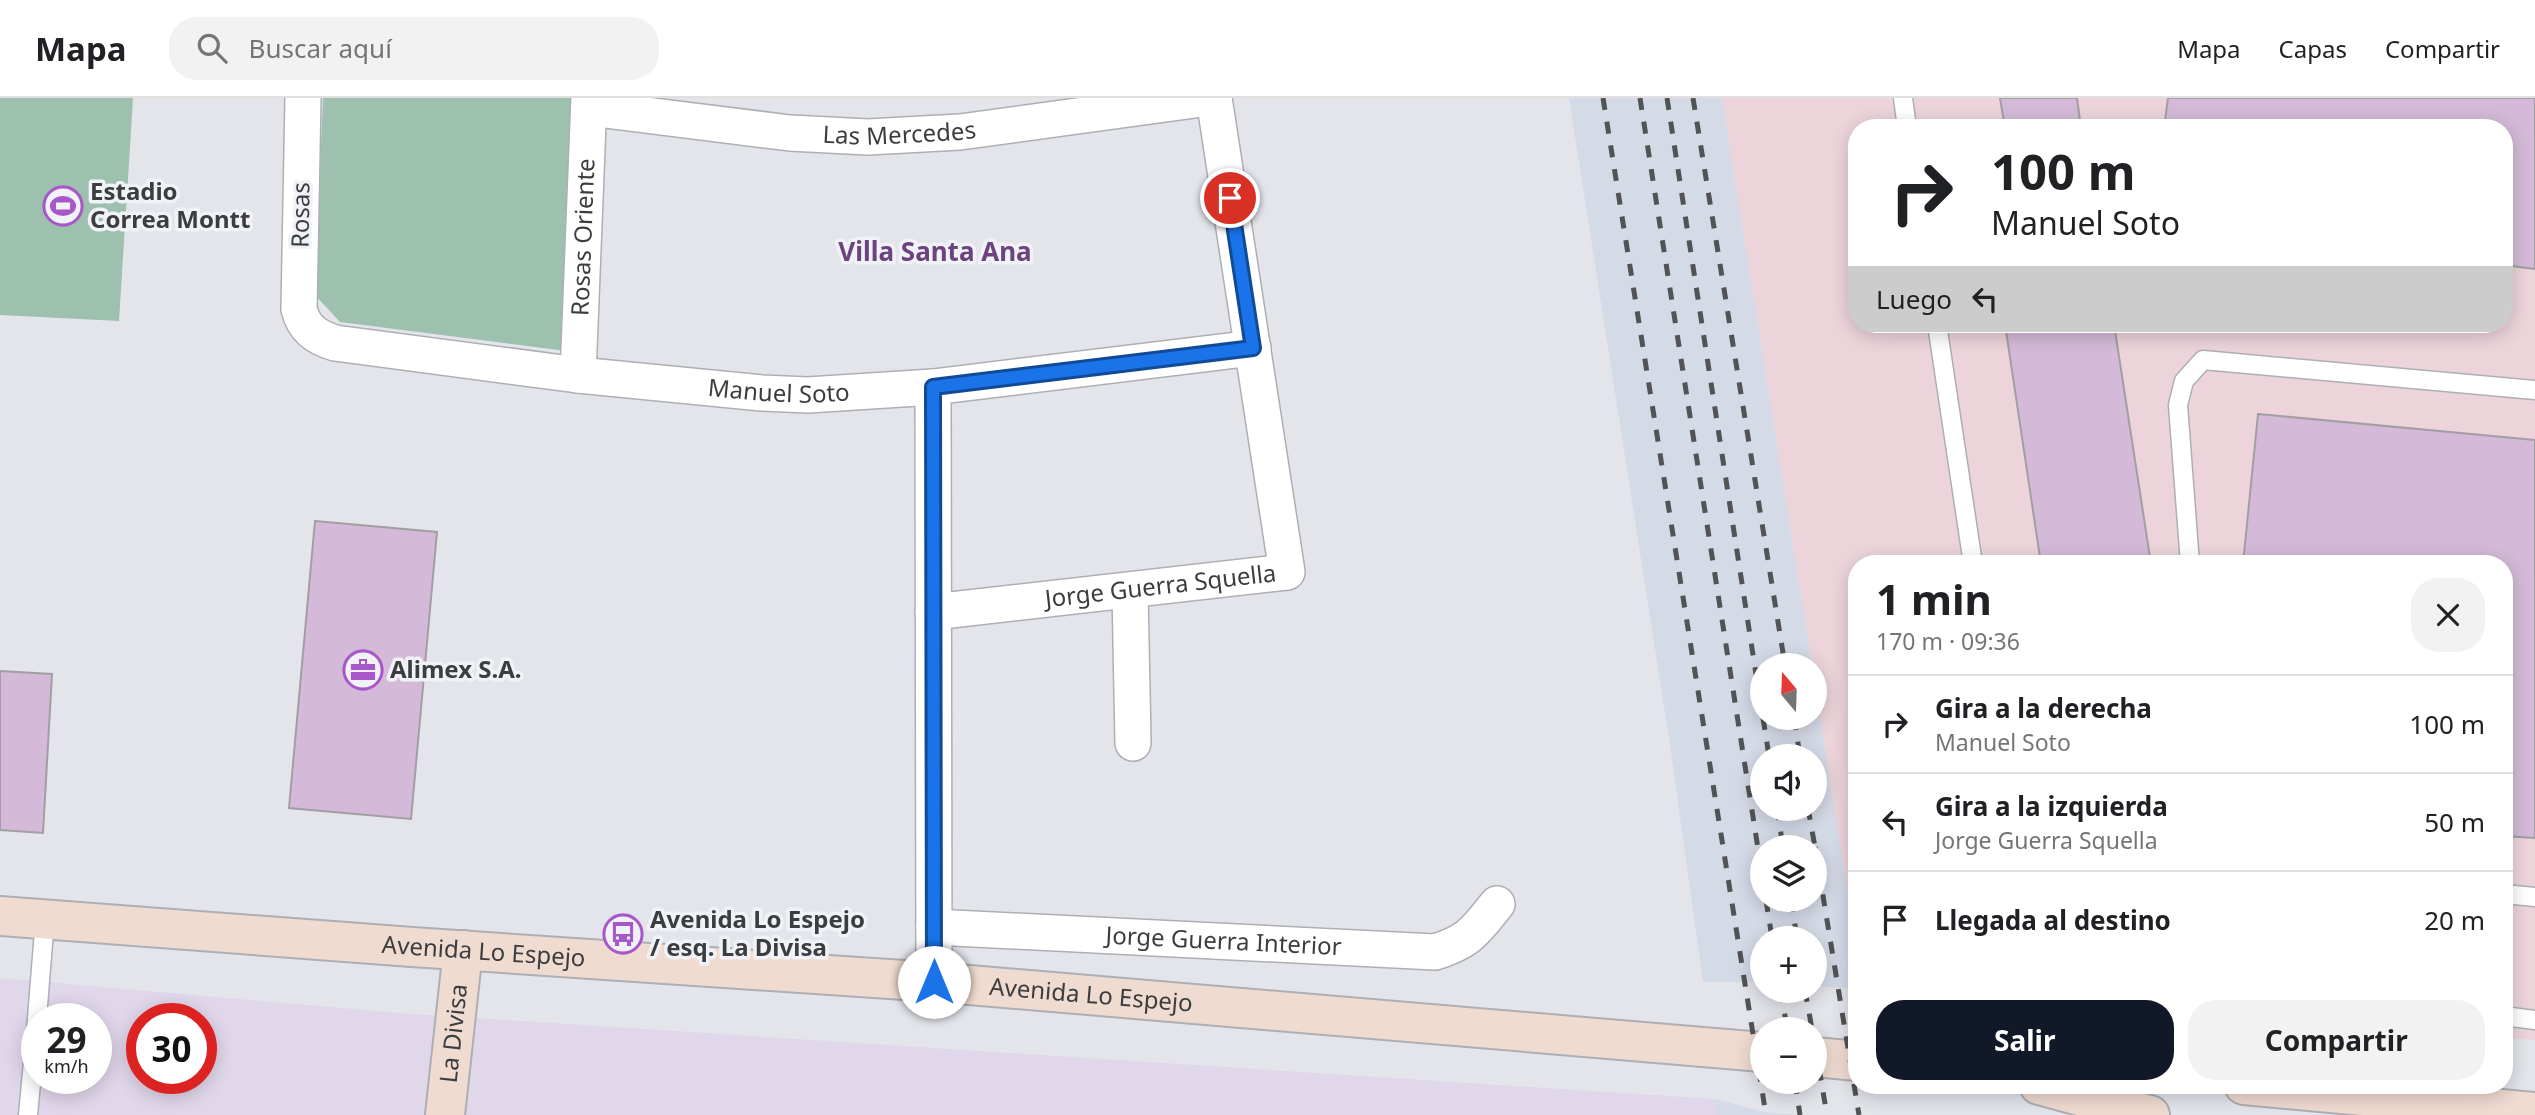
<!DOCTYPE html>
<html lang="es">
<head>
<meta charset="utf-8">
<style>
  body { margin:0; font-family:"Noto Sans",sans-serif; background:#f2f2f2; color:#202124; height:100vh; display:flex; flex-direction:column; font-size:26px; white-space:nowrap }
  * { box-sizing:border-box; margin:0 }
  p { font-size:23px; color:#757577 }
  .icon { flex:none; width:38px; height:38px; fill:none; stroke:currentColor; stroke-width:2; stroke-linecap:round; stroke-linejoin:round }
  .map { position:relative; flex:1; overflow:hidden }
  .drawer { position:absolute; left:1848px; top:457px; width:665px; height:539px; display:flex; flex-direction:column; background:#fff; border-radius:28px; box-shadow:0 4px 18px #0003 }
  .drawer>* { flex:none }
  .hud { position:absolute; left:1848px; top:21px; width:665px; height:214px; border-radius:28px; box-shadow:0 4px 18px #0003; background:#fff; color:#202124; overflow:hidden }
  .needle { width:46px; rotate:341deg }
  .controls { position:absolute; left:1750px; top:555px; display:grid; gap:14px }
  .controls a { display:grid; place-items:center; width:77px; height:77px; border-radius:50%; background:#fff; box-shadow:0 4px 18px #0003; font-size:35px }
  .speed { position:absolute; left:21px; top:905px; display:flex; gap:14px; font-size:35px; font-weight:700; text-align:center }
  .speed>* { display:grid; place-content:center; width:91px; height:91px; border-radius:50%; background:#fff; box-shadow:0 4px 18px #0003; line-height:1 }
  .speed small { font-size:18px; font-weight:400 }
  .speed .limit { border:10px solid #d22; background:#fff; color:#111 }
  .pin { position:absolute; display:grid; place-items:center; width:60px; height:60px; color:#fff; margin:-30px; border:4px solid #fff; border-radius:50%; box-shadow:0 2px 7px #0007 }
  .me { position:absolute; width:77px; margin:-38px; rotate:0deg; stroke-linejoin:round; filter:drop-shadow(0 0 5px #0008) }
  .turn { display:flex; align-items:center; gap:24px; height:147px; padding:0 28px; font-size:32px }
  .turn .icon { width:91px; height:91px; stroke-width:2.5 }
  .turn b { display:block; font-size:49px; line-height:60px }
  .then { display:flex; align-items:center; height:66px; padding:0 28px; background:#0003; gap:14px; font-size:26px }
  .round { display:grid; place-items:center; flex:none; width:74px; height:74px; border-radius:28px; background:#f2f2f2 }
  .head { display:flex; align-items:center; justify-content:space-between; height:119px; padding:0 28px }
  h1 { font-size:42px; font-weight:700; line-height:52px }
  .primary-button { display:flex; gap:14px; margin-top:auto; padding:14px 28px }
  .primary-button a { flex:1; height:80px; border-radius:28px; background:#111827; color:#fff; font-size:28px; font-weight:700; line-height:80px; text-align:center }
  .primary-button a+a { background:#f2f2f2; color:#202124 }
  ul { padding:0; list-style:none }
  li { display:flex; align-items:center; gap:21px; height:98px; padding:0 28px; border-top:2px solid #e0e0e0 }
  li div { flex:1 }
  li b { display:block; font-size:26px }
  li em { font-style:normal }
  header { display:flex; align-items:center; gap:42px; box-sizing:border-box; height:98px; padding:0 35px; background:#fff; border-bottom:2px solid #e0e0e0 }
  header strong { font-size:33px }
  nav { display:flex; gap:38px; margin-inline-start:auto; font-size:24px }
  .search { width:490px; height:63px; background:#f2f2f2; display:flex; align-items:center; gap:18px; box-sizing:border-box; padding:0 24px; border-radius:28px; color:#757577; font-size:26px }
  .map>svg:first-child { display:block }
</style>
</head>
<body>
<header>
<strong>Mapa</strong>
<div class="search"><svg class="icon" aria-label="search" viewBox="0 0 24 24"><circle cx="10" cy="10" r="6"/><path d="M15 15l6 6"/></svg>Buscar aquí</div>
<nav><a>Mapa</a><a>Capas</a><a>Compartir</a></nav>
</header>
<div class="map">
<svg width="2535" height="1017" viewBox="0 0 2535 1017">
  <rect width="100%" height="100%" fill="#e3e5eb"/>
  <!-- commercial -->
  <path fill="#edd4db" fill-rule="evenodd" d="M1722 0H2535V942L2504 940V466H1857V824H1852L1815 586V567H1812ZM1857 30H2504V226H1857Z"/>
  <!-- industrial -->
  <path fill="#e1d7eb" fill-rule="evenodd" d="M0 880 399 915 1715 1001 1718 1017H0ZM37 920H96V980H37ZM142 920H201V980H142Z"/>
  <!-- built -->
  <g fill="#d5dae7" fill-rule="evenodd">
    <path d="M1569 0H1722L1812 567H1762V620H1815V586L1852 823 1857 824V891L1815 888V840H1762V884H1703L1670 647ZM1762 658H1815V710H1762ZM1762 749H1815V802H1762Z"/>
    <polygon points="1715,1001 1765,1014 1796,1017 1718,1017"/>
  </g>
  <!-- green -->
  <g fill="#9dc0af">
    <polygon points="0,0 133,0 119,223 0,217"/>
    <polygon points="323,0 571,0 566,253 340,224 315,197"/>
  </g>
  <!-- building -->
  <g fill="#d4bad8" stroke="#a29ea3" stroke-width="2">
    <polygon points="2000,0 2077,0 2081,30 2005,30"/>
    <polygon points="2168,0 2535,0 2535,171 2504,167 2504,30 2164,30"/>
    <polygon points="2005,226 2114,226 2151,466 2041,466"/>
    <polygon points="2258,316 2535,342 2535,740 2504,738 2504,466 2243,466"/>
    <polygon points="315,423 437,434 411,721 289,710"/>
    <polygon points="0,573 52,576 43,735 0,732"/>
  </g>
  <g fill="none" stroke-linecap="round" stroke-linejoin="round">
    <!-- lane casing -->
    <g stroke="#adafb5" stroke-width="21">
      <g id="lane">
        <polyline points="1903,0 1907,30"/>
        <polyline points="1937,226 1973,466"/>
        <polyline points="2190,466 2178,307 2184,283 2203,262 2535,292"/>
        <polyline points="2504,796 2535,799"/>
        <polyline points="2504,918 2535,922"/>
        <polyline points="37,920 45,821"/>
        <polyline points="28,1017 37,922"/>
      </g>
    </g>
    <!-- street casing -->
    <g stroke="#adafb5" stroke-width="38">
      <g id="street">
        <path id="s1" d="M303 0 299 211C304 231 316 239 335 245L578 277 762 295 808 297 933 289 1253 250"/>
        <path id="s2" d="M589 10 790 35 868 39 960 34 1209 0"/>
        <path id="s3" d="M578 277 589 0"/>
        <polyline points="933,289 934,884"/>
        <polyline points="1130,492 1133,645"/>
        <path id="s4" d="M933 514 1287 474 1214 0"/>
        <path id="s5" d="M934 829 1435 854C1470 843 1475 833 1497 806"/>
      </g>
    </g>
    <!-- secondary casing -->
    <g stroke="#adafb5" stroke-width="42">
      <g id="secondary">
        <path id="s6" d="M0 818 412 849 934 884 1762 954"/>
        <polyline points="1815,959 1857,963"/>
        <polyline points="2039,987 2150,1017"/>
        <polyline points="2244,987 2535,1014"/>
        <path id="s7" d="M445 1017 463 852"/>
      </g>
    </g>
    <!-- lane -->
    <use href="#lane" stroke="#fff" stroke-width="18"/>
    <!-- street -->
    <use href="#street" stroke="#fff" stroke-width="35"/>
    <!-- secondary -->
    <use href="#secondary" stroke="#f0dbd1" stroke-width="38"/>
    <!-- rail -->
    <g stroke="#525355" stroke-width="5" stroke-dasharray="12 12" stroke-linecap="butt">
      <polyline points="1603,0 1766,1017"/>
      <polyline points="1640,0 1762,776"/>
      <polyline points="1667,0 1762,615"/>
      <polyline points="1693,0 1785,567"/>
      <polyline points="1763,620 1769,658"/>
      <polyline points="1794,620 1800,658"/>
      <polyline points="1777,710 1783,749"/>
      <polyline points="1808,710 1815,749"/>
      <polyline points="1815,749 1859,1017"/>
      <polyline points="1766,802 1772,840"/>
      <polyline points="1791,802 1797,840"/>
      <polyline points="1781,892 1787,931"/>
      <polyline points="1805,892 1812,931"/>
      <polyline points="1815,947 1827,1017"/>
      <polyline points="1795,984 1800,1017"/>
    </g>
  </g>
  <g fill="none" stroke-linecap="round" stroke-linejoin="round">
    <!-- route casing -->
    <g stroke="#114b97" stroke-width="18">
      <polyline id="route" points="934,884 933,289 1253,250 1230,100"/>
    </g>
    <!-- route -->
    <use href="#route" stroke="#1a73e8" stroke-width="12"/>
  </g>
  <!-- icons -->
  <defs>
    <g id="stadium-ring" transform="scale(2.0125)"><circle r="9.5" fill="#f0f2f8" stroke="#a757c8" stroke-width="1.5"/><path d="M0-5a6.5 5 0 1 0 0 10a6.5 5 0 1 0 0-10ZM-3.5-1.8h7v3.6h-7Z" fill="#a757c8"/></g>
    <g id="office-ring" transform="scale(2.0125)"><circle r="9.5" fill="#f0f2f8" stroke="#a757c8" stroke-width="1.5"/><path d="M-6-3h4V-5.5h4V-3h4V5H-6ZM-1-4.5V-3h2v-1.5ZM-6 0V1H6V0Z" fill="#a757c8"/></g>
    <g id="bus-ring" transform="scale(2.0125)"><circle r="9.5" fill="#f0f2f8" stroke="#a757c8" stroke-width="1.5"/><path d="M-5-6H5V4H4V6H2V4H-2V6H-4V4H-5ZM-3.5-4V0h7V-4ZM-3.5 1.2v1.5H-2V1.2ZM2 1.2v1.5H3.5V1.2Z" fill="#a757c8"/></g>
  </defs>
  <g fill-rule="evenodd">
    <use href="#stadium-ring" x="63" y="108"/>
    <use href="#office-ring" x="363" y="572"/>
    <use href="#bus-ring" x="623" y="836"/>
  </g>
  <g text-anchor="middle" stroke-width="7" stroke-linejoin="round" paint-order="stroke">
    <!-- street labels -->
    <g font-size="24" fill="#3c3d3f" stroke="#f0f2f8">
      <text dy="8" stroke="none"><textPath href="#s2" startOffset="312">Las Mercedes</textPath></text>
      <text transform="translate(301 117) rotate(-89)" y="8">Rosas</text>
      <text dy="8" stroke="none"><textPath href="#s3" startOffset="138">Rosas Oriente</textPath></text>
      <text dy="8" stroke="none"><textPath href="#s1" startOffset="710">Manuel Soto</textPath></text>
      <text dy="8" stroke="none"><textPath href="#s4" startOffset="229">Jorge Guerra Squella</textPath></text>
      <text dy="8" stroke="none"><textPath href="#s5" startOffset="290">Jorge Guerra Interior</textPath></text>
      <text dy="8" stroke="none"><textPath href="#s6" startOffset="485">Avenida Lo Espejo</textPath></text>
      <text dy="8" stroke="none"><textPath href="#s6" startOffset="1094">Avenida Lo Espejo</textPath></text>
      <text dy="8" stroke="none"><textPath href="#s7" startOffset="82">La Divisa</textPath></text>
    </g>
    <!-- poi labels -->
    <g font-size="24" font-weight="bold" fill="#3c3d3f" stroke="#f0f2f8" text-anchor="start">
      <text x="90" y="102">Estadio<tspan x="90" dy="28">Correa Montt</tspan></text>
      <text x="390" y="580">Alimex S.A.</text>
      <text x="650" y="830">Avenida Lo Espejo<tspan x="650" dy="28">/ esq. La Divisa</tspan></text>
    </g>
    <!-- neighbourhood labels -->
    <g font-size="26" font-weight="bold" fill="#6c447d" stroke="#f0f2f8">
      <text x="935" y="163">Villa Santa Ana</text>
    </g>
  </g>
</svg>
<div class="controls">
<a><svg class="needle" viewBox="-14 -14 28 28"><path d="M0-13l5 13h-10z" fill="#e53935"/><path d="M0 13l5-13h-10z" fill="#757577"/></svg></a>
<a><svg class="icon" aria-label="sound" viewBox="0 0 24 24"><path d="M4 9h4l5-4v14l-5-4H4zM17 9q2 3 0 6"/></svg></a>
<a><svg class="icon" aria-label="layers" viewBox="0 0 24 24"><path d="M12 4l9 5-9 5-9-5zM3 14l9 5 9-5"/></svg></a>
<a>+</a>
<a>−</a>
</div>
<div class="speed"><div>29<small>km/h</small></div><div class="limit">30</div></div>
<div class="pin" style="left:1230px;top:100px;background:#d93025"><svg class="icon" aria-label="arrive" viewBox="0 0 24 24"><path d="M6 21V4h12l-3 4 3 4H6"/></svg></div>
<svg class="me" style="left:934px;top:884px" viewBox="-20 -20 40 40"><circle r="19" fill="#fff"/><path d="M0-13L10 11 0 6-10 11z" fill="#1a73e8"/></svg>
<div class="hud">
<div class="turn"><svg class="icon" aria-label="right" viewBox="0 0 24 24"><path d="M7 20v-9h11M14 6l5 5-5 5"/></svg><div><b>100 m</b>Manuel Soto</div></div>
<div class="then">Luego<svg class="icon" aria-label="left" viewBox="0 0 24 24"><path d="M17 20v-9H6M10 6l-5 5 5 5"/></svg></div>
</div>
<section class="drawer">
<div class="head"><div><h1>1 min</h1><p>170 m · 09:36</p></div><a class="round"><svg class="icon" aria-label="close" viewBox="0 0 24 24"><path d="M6 6l12 12M18 6L6 18"/></svg></a></div>
<ul>
<li><svg class="icon" aria-label="right" viewBox="0 0 24 24"><path d="M7 20v-9h11M14 6l5 5-5 5"/></svg><div><b>Gira a la derecha</b><p>Manuel Soto</p></div><em>100 m</em></li>
<li><svg class="icon" aria-label="left" viewBox="0 0 24 24"><path d="M17 20v-9H6M10 6l-5 5 5 5"/></svg><div><b>Gira a la izquierda</b><p>Jorge Guerra Squella</p></div><em>50 m</em></li>
<li><svg class="icon" aria-label="arrive" viewBox="0 0 24 24"><path d="M6 21V4h12l-3 4 3 4H6"/></svg><div><b>Llegada al destino</b></div><em>20 m</em></li>
</ul>
<div class="primary-button"><a>Salir</a><a>Compartir</a></div>
</section>
</div>
</body>
</html>
